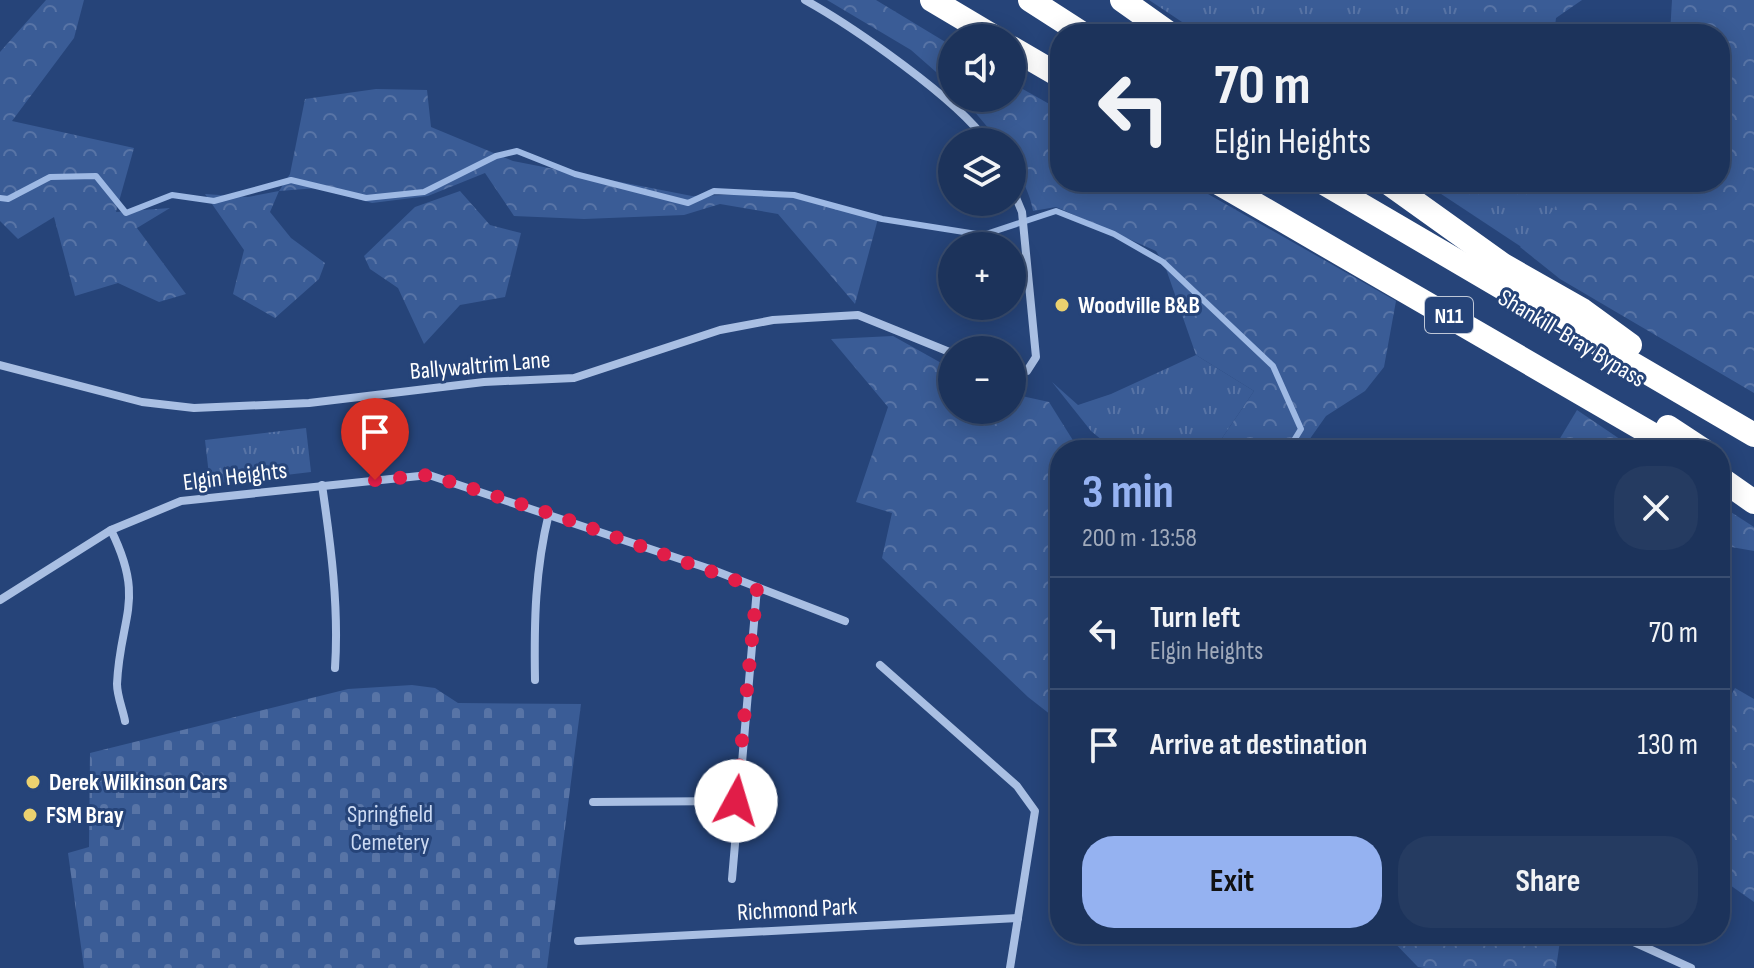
<!DOCTYPE html>
<html lang="en">
<head>
<meta charset="utf-8">
<style>
  body { margin:0; font-family:"Sofia Sans Condensed",sans-serif; background:#253b61; color:#f1f3f6; height:100vh; display:flex; flex-direction:column; font-size:30px; white-space:nowrap }
  * { box-sizing:border-box; margin:0 }
  p { font-size:26px; color:#a0aabb }
  .icon { flex:none; width:44px; height:44px; fill:none; stroke:currentColor; stroke-width:2; stroke-linecap:round; stroke-linejoin:round }
  .map { position:relative; flex:1; overflow:hidden }
  .panel { position:absolute; left:1050px; top:440px; width:680px; height:504px; display:flex; flex-direction:column; background:#1c335b; border-radius:32px; box-shadow:0 4px 20px #0003,0 0 0 2px #3a4e71 }
  .panel>* { flex:none }
  .top-card { position:absolute; left:1050px; top:24px; width:680px; height:168px; border-radius:32px; box-shadow:0 4px 20px #0003,0 0 0 2px #3a4e71; background:#1c335b; color:#f1f3f6; overflow:hidden }
  .tools { position:absolute; left:938px; top:24px; display:grid; gap:16px }
  .tools a { display:grid; place-items:center; width:88px; height:88px; border-radius:50%; background:#1c335b; box-shadow:0 4px 20px #0003,0 0 0 2px #3a4e71; font-size:40px }
  .pin { position:absolute; display:grid; place-items:center; width:68px; height:68px; color:#fff; margin:-82px -34px; border-radius:50% 50% 50% 0; rotate:-45deg; box-shadow:0 0 8px #0007 }
  .pin .icon { rotate:45deg }
  .me { position:absolute; width:88px; margin:-44px; rotate:6deg; stroke-linejoin:round; filter:drop-shadow(0 0 6px #0008) }
  .turn { display:flex; align-items:center; gap:28px; height:168px; padding:0 32px; font-size:36px }
  .turn .icon { width:104px; height:104px; stroke-width:2.5 }
  .turn b { display:block; font-size:56px; line-height:68px }
  .round { display:grid; place-items:center; flex:none; width:84px; height:84px; border-radius:32px; background:#253b61 }
  .head { display:flex; align-items:center; justify-content:space-between; height:136px; padding:0 32px }
  h1 { font-size:48px; font-weight:700; line-height:60px; color:#95b2f1 }
  .primary-button { display:flex; gap:16px; margin-top:auto; padding:16px 32px }
  .primary-button a { flex:1; height:92px; border-radius:32px; background:#95b2f1; color:#111; font-size:32px; font-weight:700; line-height:92px; text-align:center }
  .primary-button a+a { background:#253b61; color:#f1f3f6 }
  ul { padding:0; list-style:none }
  li { display:flex; align-items:center; gap:24px; height:112px; padding:0 32px; border-top:2px solid #3a4e71 }
  li div { flex:1 }
  li b { display:block; font-size:30px }
  li em { font-style:normal }
  .map>svg:first-child { display:block }
</style>
</head>
<body>
<div class="map">
<svg width="1754" height="968" viewBox="0 0 1754 968">
  <defs>
    <pattern id="grass-tufts" width="24" height="20" patternUnits="userSpaceOnUse" patternTransform="scale(2)"><rect width="24" height="20" fill="#3a5c96"/><path d="M3 7l-1-3M5 7V3M7 7l1-3M15 17l-1-3M17 17v-4M19 17l1-3" fill="none" stroke="#5874a6"/></pattern>
    <pattern id="forest-crowns" width="20" height="18" patternUnits="userSpaceOnUse" patternTransform="scale(2)"><rect width="20" height="18" fill="#3a5c96"/><path d="M2 6a3 3 0 1 1 6 0M12 15a3 3 0 1 1 6 0" fill="none" stroke="#5874a6"/></pattern>
    <pattern id="cemetery-stones" width="16" height="16" patternUnits="userSpaceOnUse" patternTransform="scale(2)"><rect width="16" height="16" fill="#3a5c96"/><path d="M2 7V4a2 2 0 0 1 4 0v3zM10 15v-3a2 2 0 0 1 4 0v3z" fill="#5874a6"/></pattern>
  </defs>
  <rect width="100%" height="100%" fill="#264479"/>
  <!-- grass -->
  <g fill="url(#grass-tufts)">
    <polygon points="1149,0 1512,0 1529,34 1200,34"/>
    <polygon points="1423,182 1598,182 1529,252"/>
    <polygon points="1196,355 1254,391 1214,450 1114,450 1091,431 1052,382 1078,405 1111,394"/>
    <polygon points="306,428 311,472 210,484 205,440"/>
  </g>
  <!-- forest -->
  <g fill="url(#forest-crowns)">
    <polygon points="46,0 84,0 74,38 12,121 134,148 116,212 170,208 137,228 186,294 159,302 118,283 75,296 54,217 18,239 0,221 0,52"/>
    <polygon points="827,0 876,0 952,46 952,86 911,50"/>
    <polygon points="1478,0 1582,0 1556,18 1554,34 1497,34"/>
    <polygon points="1672,0 1754,0 1754,393 1560,279 1520,247 1542,225 1569,188 1567,182 1720,182 1720,34 1670,34"/>
    <path d="M1012 83 1060 110V182H1187L1396 301 1384 367 1365 391 1326 416 1302 450H1214L1254 391 1196 355 1165 266 1156 251 1056 207 1033 211C1029 186 1012 168 1012 142H1000L963 98H1012Z"/>
    <polygon points="376,89 427,90 431,127 513,161 692,196 783,193 879,215 855,304 778,214 720,204 684,215 584,219 514,216 485,173 428,196 372,203 317,188 279,191 270,212 291,238 325,263 319,279 275,318 233,294 244,250 205,194 248,197 279,191 290,174 305,99"/>
    <polygon points="460,191 490,225 521,233 505,297 460,305 424,344 398,288 370,269 364,256 415,207"/>
    <polygon points="893,336 952,369 952,410 1012,410 1012,394 1049,402 1079,450 1060,450 1060,722 1028,697 882,558 892,513 856,502 888,407 831,339"/>
    <polygon points="1577,410 1636,450 1553,450"/>
    <polygon points="1720,505 1754,527 1754,551 1720,545"/>
    <polygon points="1735,688 1754,699 1754,902 1720,878 1720,715"/>
    <polygon points="1386,934 1561,934 1556,968 1425,968 1418,967"/>
  </g>
  <!-- cemetery -->
  <polygon fill="url(#cemetery-stones)" points="412,685 435,688 458,703 581,704 547,968 84,968 68,853 89,847 90,753 348,689"/>
  <g fill="none" stroke-linecap="round" stroke-linejoin="round">
    <!-- stream -->
    <polyline stroke="#9eb9e4" stroke-width="6" points="0,198 8,199 50,177 96,176 126,213 172,195 214,201 291,180 366,198 424,192 496,156 517,151 575,174 688,203 714,191 794,195 882,219 983,235 1056,211 1114,234 1163,262 1273,366 1301,429 1288,450"/>
    <!-- street -->
    <g stroke="#a9bfe3" stroke-width="8">
      <path d="M805 0C852 26 959 100 987 142"/>
      <polyline points="1012,188 1022,212 1036,357 1027,371 1012,374"/>
      <polyline points="0,365 142,402 194,408 309,403 484,382 574,378 720,330 773,320 858,315 952,353"/>
      <path d="M322 485C331 546 339 607 335 668"/>
      <path d="M111 530C146 601 120 616 117 684 117 696 123 710 125 721"/>
      <polyline points="0,600 111,530 181,501 429,475 713,570 845,621"/>
      <polyline points="880,665 1017,786 1035,811 1010,968"/>
      <path d="M535 680C534 622 535 570 549 513"/>
      <polyline points="593,802 736,801"/>
      <polyline points="732,879 757,588"/>
      <polyline points="1616,934 1691,968"/>
      <polyline points="1576,937 1587,934"/>
      <polyline points="578,941 1018,918"/>
    </g>
    <!-- highway -->
    <g stroke="#fff" stroke-width="24">
      <polyline points="932,0 996,38"/>
      <polyline points="1030,0 1083,34"/>
      <polyline points="1122,0 1170,34"/>
      <polyline points="1012,48 1060,76"/>
      <polyline points="1217,182 1679,450"/>
      <polyline points="1322,182 1754,435"/>
      <polyline points="1387,182 1503,265 1582,310 1630,345"/>
      <polyline points="1668,427 1703,450"/>
      <polyline points="1720,478 1754,502"/>
    </g>
  </g>
  <g fill="none" stroke-linecap="round" stroke-linejoin="round">
    <!-- route -->
    <polyline stroke="#e11d48" stroke-width="14" stroke-dasharray="0 25.2" points="375,480 429,475 549,513 757,588 736,801"/>
  </g>
  <!-- markers -->
  <g fill="#ebd16f" stroke="#264479" stroke-width="3">
    <circle cx="1062" cy="305" r="8"/>
    <circle cx="33" cy="782" r="8"/>
    <circle cx="30" cy="815" r="8"/>
  </g>
  <g text-anchor="middle" stroke-width="6" stroke-linejoin="round" paint-order="stroke">
    <!-- shield labels -->
    <rect fill="#264479" stroke="#bec7d7" stroke-width="2" x="1425" y="297" width="48" height="36" rx="6"/>
    <g font-size="22" font-weight="bold" fill="#fff">
      <text x="1449" y="323">N11</text>
    </g>
    <!-- poi labels -->
    <g font-size="24" font-weight="bold" fill="#fff" stroke="#264479" text-anchor="start">
      <text x="1078" y="313">Woodville B&amp;B</text>
      <text x="49" y="790">Derek Wilkinson Cars</text>
      <text x="46" y="823">FSM Bray</text>
    </g>
    <!-- street labels -->
    <g font-size="24" fill="#fff" stroke="#264479">
      <text transform="translate(1572 338) rotate(31)" y="8">Shankill-Bray Bypass</text>
      <text transform="translate(480 365) rotate(-5)" y="8">Ballywaltrim Lane</text>
      <text transform="translate(235 476) rotate(-7)" y="8">Elgin Heights</text>
      <text transform="translate(797 909) rotate(-3)" y="8">Richmond Park</text>
    </g>
    <!-- park labels -->
    <g font-size="24" fill="#ccdaf3" stroke="#264479">
      <text x="390" y="822">Springfield<tspan x="390" dy="28">Cemetery</tspan></text>
    </g>
  </g>
</svg>
<div class="tools">
<a><svg class="icon" aria-label="sound" viewBox="0 0 24 24"><path d="M4 9h4l5-4v14l-5-4H4zM17 9q2 3 0 6"/></svg></a>
<a><svg class="icon" aria-label="layers" viewBox="0 0 24 24"><path d="M12 4l9 5-9 5-9-5zM3 14l9 5 9-5"/></svg></a>
<a>+</a>
<a>−</a>
</div>
<div class="pin" style="left:375px;top:480px;background:#d93025"><svg class="icon" aria-label="arrive" viewBox="0 0 24 24"><path d="M6 21V4h12l-3 4 3 4H6"/></svg></div>
<svg class="me" style="left:736px;top:801px" viewBox="-20 -20 40 40"><circle r="19" fill="#fff"/><path d="M0-13L10 11 0 6-10 11z" fill="#e11d48"/></svg>
<div class="top-card">
<div class="turn"><svg class="icon" aria-label="left" viewBox="0 0 24 24"><path d="M17 20v-9H6M10 6l-5 5 5 5"/></svg><div><b>70 m</b>Elgin Heights</div></div>
</div>
<section class="panel">
<div class="head"><div><h1>3 min</h1><p>200 m · 13:58</p></div><a class="round"><svg class="icon" aria-label="close" viewBox="0 0 24 24"><path d="M6 6l12 12M18 6L6 18"/></svg></a></div>
<ul>
<li><svg class="icon" aria-label="left" viewBox="0 0 24 24"><path d="M17 20v-9H6M10 6l-5 5 5 5"/></svg><div><b>Turn left</b><p>Elgin Heights</p></div><em>70 m</em></li>
<li><svg class="icon" aria-label="arrive" viewBox="0 0 24 24"><path d="M6 21V4h12l-3 4 3 4H6"/></svg><div><b>Arrive at destination</b></div><em>130 m</em></li>
</ul>
<div class="primary-button"><a>Exit</a><a>Share</a></div>
</section>
</div>
</body>
</html>
